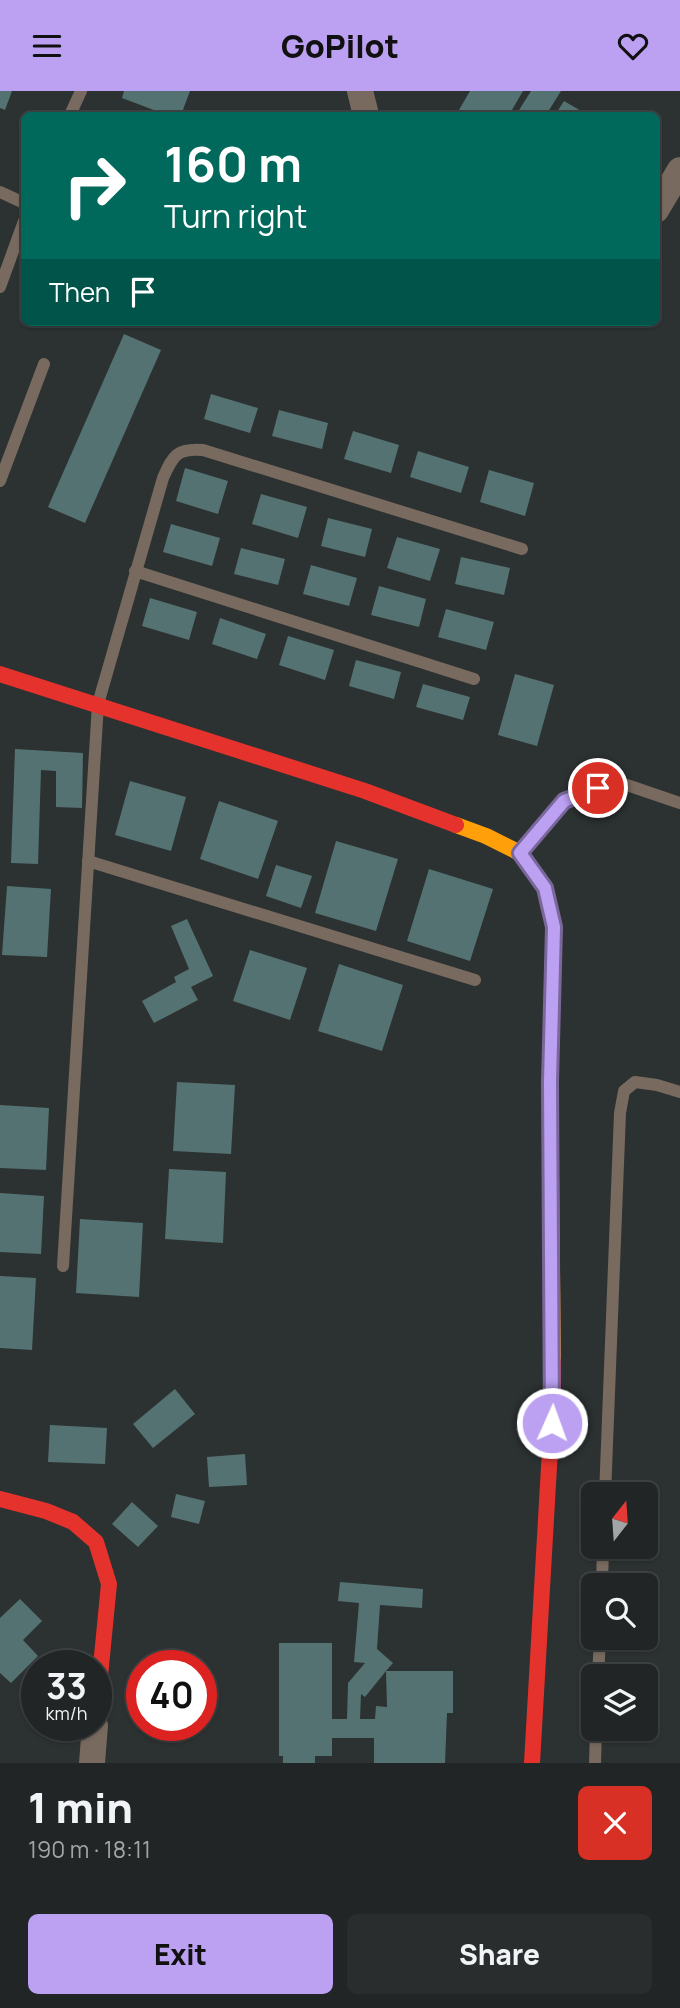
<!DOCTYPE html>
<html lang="en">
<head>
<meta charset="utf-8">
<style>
  body { margin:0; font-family:Manrope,sans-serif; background:#292d2d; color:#f1f3f6; height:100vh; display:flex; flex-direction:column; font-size:26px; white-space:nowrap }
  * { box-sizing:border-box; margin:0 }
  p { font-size:23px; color:#a2a5a7 }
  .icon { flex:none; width:38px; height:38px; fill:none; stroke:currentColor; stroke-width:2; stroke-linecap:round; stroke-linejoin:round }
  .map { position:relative; height:1672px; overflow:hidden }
  .panel { display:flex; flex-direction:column; background:#212525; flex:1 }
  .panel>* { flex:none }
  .hud { position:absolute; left:21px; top:21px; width:639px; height:214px; border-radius:10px; box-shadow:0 2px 5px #0004,0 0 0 2px #3e4242; background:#00695c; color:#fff; overflow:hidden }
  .needle { width:46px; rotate:17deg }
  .buttons { position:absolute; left:581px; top:1391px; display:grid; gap:14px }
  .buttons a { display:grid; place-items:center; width:77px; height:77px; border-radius:10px; background:#212525; box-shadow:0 2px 5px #0004,0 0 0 2px #3e4242; font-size:35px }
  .speed { position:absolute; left:21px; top:1559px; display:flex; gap:14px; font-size:35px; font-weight:700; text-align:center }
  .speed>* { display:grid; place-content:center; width:91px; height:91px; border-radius:50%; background:#212525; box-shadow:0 2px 5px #0004,0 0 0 2px #3e4242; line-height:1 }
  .speed small { font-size:18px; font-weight:400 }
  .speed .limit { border:10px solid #d22; background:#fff; color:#111 }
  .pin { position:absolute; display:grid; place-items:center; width:60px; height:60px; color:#fff; margin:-30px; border:4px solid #fff; border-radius:50%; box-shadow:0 2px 7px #0007 }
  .me { position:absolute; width:77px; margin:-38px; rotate:2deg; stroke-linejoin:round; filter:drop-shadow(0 0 5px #0008) }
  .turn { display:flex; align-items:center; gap:24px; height:147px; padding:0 28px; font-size:32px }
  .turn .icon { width:91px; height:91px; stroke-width:2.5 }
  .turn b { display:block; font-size:49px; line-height:60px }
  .then { display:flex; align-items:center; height:66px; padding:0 28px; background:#0003; gap:14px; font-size:26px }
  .round { display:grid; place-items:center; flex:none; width:74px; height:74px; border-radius:10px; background:#292d2d }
  .summary { display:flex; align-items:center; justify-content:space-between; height:119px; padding:0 28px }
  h1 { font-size:42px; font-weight:800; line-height:52px }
  .cta { display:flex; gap:14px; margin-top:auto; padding:14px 28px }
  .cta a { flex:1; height:80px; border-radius:10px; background:#bca0f2; color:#111; font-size:28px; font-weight:800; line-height:80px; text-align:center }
  .cta a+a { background:#292d2d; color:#f1f3f6 }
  header { display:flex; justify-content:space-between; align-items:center; height:91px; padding:0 28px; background:#bca0f2; color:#111; font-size:32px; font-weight:800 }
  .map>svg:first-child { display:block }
</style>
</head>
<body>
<header><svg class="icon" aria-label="menu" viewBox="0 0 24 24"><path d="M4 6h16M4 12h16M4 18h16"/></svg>GoPilot<svg class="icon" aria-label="heart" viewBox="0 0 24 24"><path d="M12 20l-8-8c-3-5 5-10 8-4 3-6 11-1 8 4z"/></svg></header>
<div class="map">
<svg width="680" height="1672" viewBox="0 0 680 1672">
  <rect width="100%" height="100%" fill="#2c3131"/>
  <!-- building -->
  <g fill="#557272">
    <polygon points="0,0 12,0 5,19 0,17"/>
    <polygon points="124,0 190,0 181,24 167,24 122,7"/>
    <polygon points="470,0 523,0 509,24 456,24"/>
    <polygon points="531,0 561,0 546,24 516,24"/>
    <polygon points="564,10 588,24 555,24"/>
    <polygon points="124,243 161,259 85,432 48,416"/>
    <polygon points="211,303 258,317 250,342 204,328"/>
    <polygon points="279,319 328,332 322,358 272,345"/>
    <polygon points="353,340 399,354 391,382 344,368"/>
    <polygon points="418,360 469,376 461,402 410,386"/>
    <polygon points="185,377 228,390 218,423 176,410"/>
    <polygon points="489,379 534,392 525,425 480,411"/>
    <polygon points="261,403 307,416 298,447 252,433"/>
    <polygon points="328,427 372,438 365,466 321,455"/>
    <polygon points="171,433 220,447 212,475 163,461"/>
    <polygon points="397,446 440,458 430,490 387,477"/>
    <polygon points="241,457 285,468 278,494 234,483"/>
    <polygon points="461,466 510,477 504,504 455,493"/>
    <polygon points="311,474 357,487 349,515 303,503"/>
    <polygon points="379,495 426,508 419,536 371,524"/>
    <polygon points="150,507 197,521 189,549 142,535"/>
    <polygon points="446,518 494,531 486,559 438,546"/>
    <polygon points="220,527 266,543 257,568 212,553"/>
    <polygon points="288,545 334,559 325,589 279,574"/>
    <polygon points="356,569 401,581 394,608 349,595"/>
    <polygon points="515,583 554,594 537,655 498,644"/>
    <polygon points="423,593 470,606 463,629 416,616"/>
    <polygon points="15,658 83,662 82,717 56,716 56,680 41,679 38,773 11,772"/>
    <polygon points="130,690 186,706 171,760 115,744"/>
    <polygon points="219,710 278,730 258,788 200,768"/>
    <polygon points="336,750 398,768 376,840 315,822"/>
    <polygon points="276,774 312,785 301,817 266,805"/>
    <polygon points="429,778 493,798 470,870 407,850"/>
    <polygon points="7,795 51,798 47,866 2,864"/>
    <polygon points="187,828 213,885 191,896 198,909 154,932 142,910 176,891 174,886 189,878 171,835"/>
    <polygon points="250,859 307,877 290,929 233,910"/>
    <polygon points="339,873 403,894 382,960 318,940"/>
    <polygon points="177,991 235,994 231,1063 173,1060"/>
    <polygon points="0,1014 49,1017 46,1079 0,1077"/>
    <polygon points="169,1078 226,1081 223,1152 165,1148"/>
    <polygon points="0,1102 44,1105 41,1163 0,1161"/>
    <polygon points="80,1128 143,1132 139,1206 76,1202"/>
    <polygon points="0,1185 36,1187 32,1259 0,1257"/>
    <polygon points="175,1298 195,1323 153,1357 133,1333"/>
    <polygon points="50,1334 107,1337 105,1373 48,1371"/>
    <polygon points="245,1363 247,1394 209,1396 207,1366"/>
    <polygon points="176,1403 205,1410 199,1433 171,1426"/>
    <polygon points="132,1411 158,1435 138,1456 112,1433"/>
    <polygon points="340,1491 423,1498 422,1517 380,1514 377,1558 393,1572 386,1580 365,1606 361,1603 360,1628 375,1628 376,1615 387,1616 386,1580 453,1580 453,1622 447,1622 445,1672 374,1672 374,1647 332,1647 332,1665 315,1665 315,1672 283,1672 283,1665 279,1665 279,1552 332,1552 332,1628 347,1628 348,1592 365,1572 354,1571 359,1512 338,1510"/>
    <polygon points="20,1508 42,1530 23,1549 38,1565 11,1592 0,1582 0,1527"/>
  </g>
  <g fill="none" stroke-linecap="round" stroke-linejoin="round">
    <!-- lane -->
    <g stroke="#786a5f" stroke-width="12">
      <polyline points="70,24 81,0"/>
      <polyline points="0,101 24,112"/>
      <polyline points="0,196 24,130"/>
      <polyline points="0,390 44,273"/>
      <polyline points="135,480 474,588"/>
      <polyline points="523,760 564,710 598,697 624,693 680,712"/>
      <polyline points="88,770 475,889"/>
      <path d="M63 1175 98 613 163 387C173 365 176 357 203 359L522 458"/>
      <polyline points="605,1404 620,1022 624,1000 635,991 657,994 680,1001"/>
      <polyline points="602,1494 603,1456"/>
      <polyline points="598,1586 600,1547"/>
      <polyline points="595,1672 596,1638"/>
    </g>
    <!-- street -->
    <g stroke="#786a5f" stroke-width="26">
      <polyline points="360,0 366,24"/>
      <polyline points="656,119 680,79"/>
      <polyline points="92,1672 95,1634"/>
    </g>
    <!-- slow -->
    <polyline stroke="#ff9f0a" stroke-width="16" points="456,734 486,745 520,762 545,797 554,836 550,991 553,1271"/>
    <!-- jam -->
    <g stroke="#e5322d" stroke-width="16">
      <polyline points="0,583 365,700 456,734"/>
      <polyline points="0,1408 46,1420 73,1431 96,1451 109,1493 96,1626"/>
      <polyline points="532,1672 553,1306 553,1271"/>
    </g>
  </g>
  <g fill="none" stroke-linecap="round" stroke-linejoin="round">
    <!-- route casing -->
    <g stroke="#7a689d" stroke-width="18">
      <polyline id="route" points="552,1332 550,991 554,836 545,797 520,762 564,710 598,697"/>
    </g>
    <!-- route -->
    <use href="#route" stroke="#bca0f2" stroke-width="12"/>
  </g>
</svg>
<div class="buttons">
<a><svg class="needle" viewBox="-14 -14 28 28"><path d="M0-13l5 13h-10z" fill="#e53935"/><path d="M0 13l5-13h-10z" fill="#a2a5a7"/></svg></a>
<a><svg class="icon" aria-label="search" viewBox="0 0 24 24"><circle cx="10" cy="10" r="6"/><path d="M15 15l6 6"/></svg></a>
<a><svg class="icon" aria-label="layers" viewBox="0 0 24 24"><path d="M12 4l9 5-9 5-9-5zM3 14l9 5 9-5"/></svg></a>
</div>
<div class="speed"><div>33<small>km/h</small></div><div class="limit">40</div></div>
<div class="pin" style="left:598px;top:697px;background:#d93025"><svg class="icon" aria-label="arrive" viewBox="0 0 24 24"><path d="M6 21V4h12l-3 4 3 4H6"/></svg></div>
<svg class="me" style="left:552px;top:1332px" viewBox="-20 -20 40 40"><circle r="17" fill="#bca0f2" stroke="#fff" stroke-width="3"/><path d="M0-11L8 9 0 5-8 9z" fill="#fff"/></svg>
<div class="hud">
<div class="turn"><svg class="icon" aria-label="right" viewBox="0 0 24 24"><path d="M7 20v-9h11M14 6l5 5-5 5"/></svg><div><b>160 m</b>Turn right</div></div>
<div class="then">Then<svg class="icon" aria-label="arrive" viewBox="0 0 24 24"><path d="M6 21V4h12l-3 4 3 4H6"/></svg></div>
</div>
</div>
<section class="panel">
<div class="summary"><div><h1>1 min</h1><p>190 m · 18:11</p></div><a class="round" style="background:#d93025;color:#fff"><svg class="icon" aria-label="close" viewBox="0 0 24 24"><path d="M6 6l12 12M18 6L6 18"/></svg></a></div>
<div class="cta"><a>Exit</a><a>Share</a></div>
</section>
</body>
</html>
